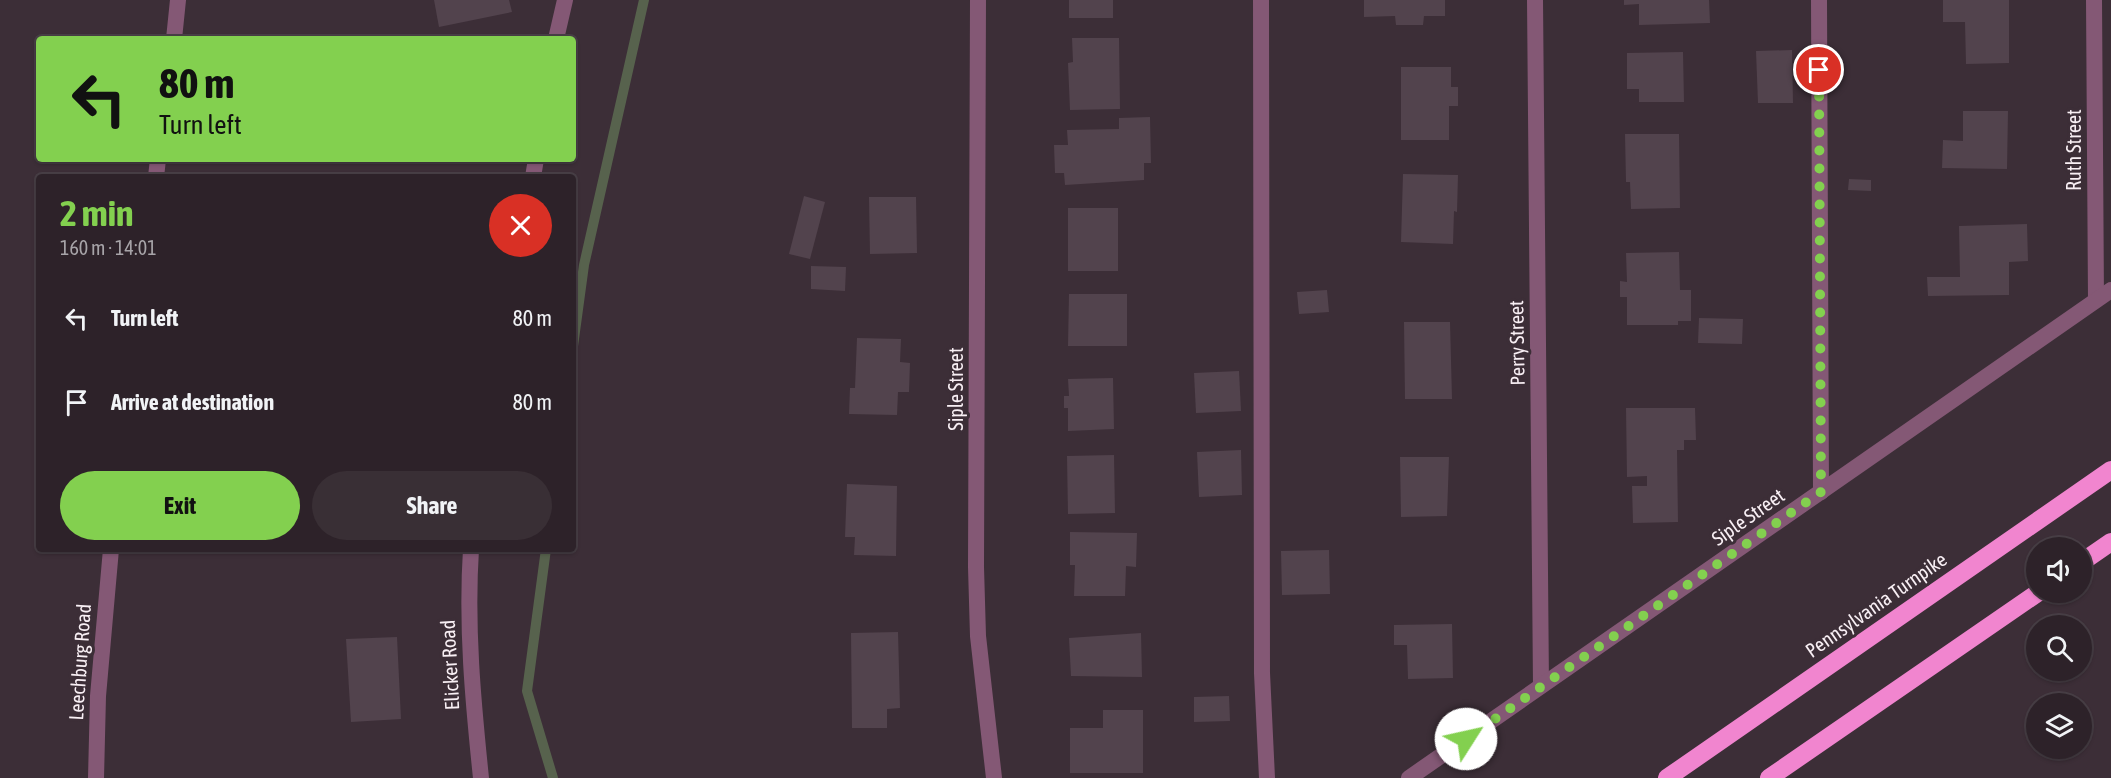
<!DOCTYPE html>
<html lang="en">
<head>
<meta charset="utf-8">
<style>
  body { margin:0; font-family:"Asap Condensed",sans-serif; background:#392f35; color:#f1f3f6; height:100vh; display:flex; flex-direction:column; font-size:22px; white-space:nowrap }
  * { box-sizing:border-box; margin:0 }
  p { font-size:20px; color:#a7a4a8 }
  .icon { flex:none; width:33px; height:33px; fill:none; stroke:currentColor; stroke-width:2; stroke-linecap:round; stroke-linejoin:round }
  .map { position:relative; flex:1; overflow:hidden }
  .details { position:absolute; left:36px; top:174px; width:540px; height:378px; display:flex; flex-direction:column; background:#2d2229; border-radius:6px; box-shadow:0 2px 4px #0004,0 0 0 2px #483f46 }
  .details>* { flex:none }
  .hud { position:absolute; left:36px; top:36px; width:540px; height:126px; border-radius:6px; box-shadow:0 2px 4px #0004,0 0 0 2px #483f46; background:#83d04f; color:#111; overflow:hidden }
  .fabs { position:absolute; left:2026px; top:537px; display:grid; gap:12px }
  .fabs a { display:grid; place-items:center; width:66px; height:66px; border-radius:50%; background:#2d2229; box-shadow:0 2px 4px #0004,0 0 0 2px #483f46; font-size:30px }
  .pin { position:absolute; display:grid; place-items:center; width:51px; height:51px; color:#fff; margin:-26px; border:3px solid #fff; border-radius:50%; box-shadow:0 2px 6px #0007 }
  .me { position:absolute; width:66px; margin:-33px; rotate:55deg; stroke-linejoin:round; filter:drop-shadow(0 0 4px #0008) }
  .turn { display:flex; align-items:center; gap:21px; height:126px; padding:0 24px; font-size:27px }
  .turn .icon { width:78px; height:78px; stroke-width:2.5 }
  .turn b { display:block; font-size:42px; line-height:51px }
  .round { display:grid; place-items:center; flex:none; width:63px; height:63px; border-radius:32px; background:#392f35 }
  .head { display:flex; align-items:center; justify-content:space-between; height:102px; padding:0 24px }
  h1 { font-size:36px; font-weight:700; line-height:45px; color:#83d04f }
  .cta { display:flex; gap:12px; margin-top:auto; padding:12px 24px }
  .cta a { flex:1; height:69px; border-radius:36px; background:#83d04f; color:#111; font-size:24px; font-weight:700; line-height:69px; text-align:center }
  .cta a+a { background:#392f35; color:#f1f3f6 }
  ul { padding:0; list-style:none }
  li { display:flex; align-items:center; gap:18px; height:84px; padding:0 24px }
  li div { flex:1 }
  li b { display:block; font-size:22px }
  li em { font-style:normal }
  .map>svg:first-child { display:block }
</style>
</head>
<body>
<div class="map">
<svg width="2111" height="778" viewBox="0 0 2111 778">
  <rect width="100%" height="100%" fill="#3c2e37"/>
  <g fill="none" stroke-linecap="round" stroke-linejoin="round">
    <!-- stream -->
    <g stroke="#57624d" stroke-width="10">
      <polyline points="573,346 584,265 644,0"/>
      <polyline points="546,549 527,691 553,778"/>
    </g>
  </g>
  <!-- building -->
  <g fill="#52434d">
    <polygon points="434,0 509,0 512,12 439,27"/>
    <rect x="1069" y="0" width="44" height="18"/>
    <polygon points="1364,0 1445,0 1445,16 1424,16 1423,25 1396,25 1395,16 1364,17"/>
    <polygon points="1624,0 1709,0 1710,23 1639,25 1639,4 1624,5"/>
    <polygon points="1943,0 2009,0 2009,63 1966,64 1965,22 1943,22"/>
    <polygon points="1072,38 1119,38 1120,109 1070,110 1068,63 1073,62"/>
    <polygon points="1792,50 1793,103 1758,103 1756,51"/>
    <polygon points="1683,52 1684,102 1639,102 1639,89 1627,89 1627,53"/>
    <polygon points="1401,67 1451,67 1451,87 1458,87 1458,106 1449,106 1449,140 1401,140"/>
    <polygon points="1963,111 2008,111 2007,169 1942,168 1943,140 1963,141"/>
    <polygon points="1150,117 1151,163 1144,163 1144,180 1065,185 1064,173 1055,173 1054,145 1068,145 1067,130 1119,129 1119,118"/>
    <polygon points="1625,134 1679,134 1680,208 1631,209 1630,182 1626,182"/>
    <polygon points="1403,174 1458,175 1457,212 1454,211 1453,244 1401,242"/>
    <polygon points="1849,179 1871,180 1871,191 1848,190"/>
    <polygon points="804,196 825,202 810,259 789,254"/>
    <polygon points="869,197 916,197 917,253 870,254"/>
    <rect x="1068" y="208" width="50" height="63"/>
    <polygon points="2027,224 2028,261 2009,262 2009,295 1928,296 1927,277 1960,277 1959,226"/>
    <polygon points="1679,252 1680,290 1691,290 1691,321 1678,321 1678,325 1627,325 1627,297 1620,297 1620,281 1627,282 1626,253"/>
    <polygon points="811,266 846,267 845,291 811,289"/>
    <polygon points="1327,290 1329,312 1299,314 1297,292"/>
    <polygon points="1069,294 1127,294 1127,346 1068,346"/>
    <polygon points="1699,318 1743,319 1742,344 1698,343"/>
    <polygon points="1404,322 1450,322 1452,399 1405,399"/>
    <polygon points="857,338 901,339 900,362 910,363 909,392 898,392 897,415 849,414 850,388 855,388"/>
    <polygon points="1239,371 1241,411 1196,413 1194,373"/>
    <polygon points="1113,378 1114,429 1068,431 1068,408 1064,408 1064,396 1069,396 1068,379"/>
    <polygon points="1626,408 1695,408 1696,440 1684,440 1684,450 1677,450 1678,522 1633,523 1632,486 1647,486 1647,476 1627,477"/>
    <polygon points="1241,450 1242,495 1199,497 1197,452"/>
    <polygon points="1114,455 1115,513 1068,514 1067,456"/>
    <polygon points="1400,457 1449,457 1447,516 1401,517"/>
    <polygon points="847,484 897,486 896,556 854,555 855,537 845,537"/>
    <polygon points="1070,532 1137,533 1136,567 1126,566 1125,596 1074,596 1075,565 1070,565"/>
    <polygon points="1329,550 1330,594 1282,595 1281,551"/>
    <polygon points="1452,624 1453,678 1408,679 1407,645 1394,645 1394,625"/>
    <polygon points="898,632 900,708 887,709 887,728 852,728 851,633"/>
    <polygon points="1141,633 1142,677 1071,676 1069,638"/>
    <polygon points="397,637 401,719 351,722 346,639"/>
    <polygon points="1229,696 1230,721 1194,722 1194,697"/>
    <polygon points="1103,710 1143,710 1143,773 1070,773 1070,728 1103,728"/>
  </g>
  <g fill="none" stroke-linecap="round" stroke-linejoin="round">
    <!-- minor -->
    <g stroke="#845875" stroke-width="16">
      <polyline points="978,0 976,567 978,636 994,778"/>
      <polyline points="1261,0 1262,673 1267,778"/>
      <polyline points="1535,0 1541,686"/>
      <polyline points="1819,0 1821,492"/>
      <polyline points="2094,0 2096,300"/>
      <polyline points="556,39 565,0"/>
      <polyline points="533,177 536,159"/>
      <path d="M471 549C466 626 473 701 481 778"/>
      <polyline points="1409,778 2111,290"/>
    </g>
    <!-- tertiary -->
    <g stroke="#845875" stroke-width="16">
      <polyline points="174,39 178,0"/>
      <polyline points="156,177 158,159"/>
      <polyline points="96,778 98,696 111,549"/>
    </g>
    <!-- motorway -->
    <g stroke="#f185cf" stroke-width="18">
      <polyline points="2082,562 2111,542"/>
      <polyline points="1667,778 2111,470"/>
      <polyline points="1769,778 2039,592"/>
    </g>
  </g>
  <g fill="none" stroke-linecap="round" stroke-linejoin="round">
    <!-- route -->
    <polyline stroke="#83d04f" stroke-width="10" stroke-dasharray="0 18" points="1466,739 1821,492 1819,70"/>
  </g>
  <g text-anchor="middle" stroke-width="6" stroke-linejoin="round" paint-order="stroke">
    <!-- street labels -->
    <g font-size="20" fill="#f8eff4" stroke="#3c2e37">
      <text transform="translate(2074 150) rotate(-90)" y="7">Ruth Street</text>
      <text transform="translate(1517 343) rotate(-91)" y="7">Perry Street</text>
      <text transform="translate(956 389) rotate(-90)" y="7">Siple Street</text>
      <text transform="translate(1748 517) rotate(-35)" y="7">Siple Street</text>
      <text transform="translate(1876 605) rotate(-35)" y="7">Pennsylvania Turnpike</text>
      <text transform="translate(80 662) rotate(-86)" y="7">Leechburg Road</text>
      <text transform="translate(450 665) rotate(-93)" y="7">Elicker Road</text>
    </g>
  </g>
</svg>
<div class="fabs">
<a><svg class="icon" aria-label="sound" viewBox="0 0 24 24"><path d="M4 9h4l5-4v14l-5-4H4zM17 9q2 3 0 6"/></svg></a>
<a><svg class="icon" aria-label="search" viewBox="0 0 24 24"><circle cx="10" cy="10" r="6"/><path d="M15 15l6 6"/></svg></a>
<a><svg class="icon" aria-label="layers" viewBox="0 0 24 24"><path d="M12 4l9 5-9 5-9-5zM3 14l9 5 9-5"/></svg></a>
</div>
<div class="pin" style="left:1819px;top:70px;background:#d93025"><svg class="icon" aria-label="arrive" viewBox="0 0 24 24"><path d="M6 21V4h12l-3 4 3 4H6"/></svg></div>
<svg class="me" style="left:1466px;top:739px" viewBox="-20 -20 40 40"><circle r="19" fill="#fff"/><path d="M0-13L10 11 0 6-10 11z" fill="#83d04f"/></svg>
<div class="hud">
<div class="turn"><svg class="icon" aria-label="left" viewBox="0 0 24 24"><path d="M17 20v-9H6M10 6l-5 5 5 5"/></svg><div><b>80 m</b>Turn left</div></div>
</div>
<section class="details">
<div class="head"><div><h1>2 min</h1><p>160 m · 14:01</p></div><a class="round" style="background:#d93025;color:#fff"><svg class="icon" aria-label="close" viewBox="0 0 24 24"><path d="M6 6l12 12M18 6L6 18"/></svg></a></div>
<ul>
<li><svg class="icon" aria-label="left" viewBox="0 0 24 24"><path d="M17 20v-9H6M10 6l-5 5 5 5"/></svg><div><b>Turn left</b></div><em>80 m</em></li>
<li><svg class="icon" aria-label="arrive" viewBox="0 0 24 24"><path d="M6 21V4h12l-3 4 3 4H6"/></svg><div><b>Arrive at destination</b></div><em>80 m</em></li>
</ul>
<div class="cta"><a>Exit</a><a>Share</a></div>
</section>
</div>
</body>
</html>
